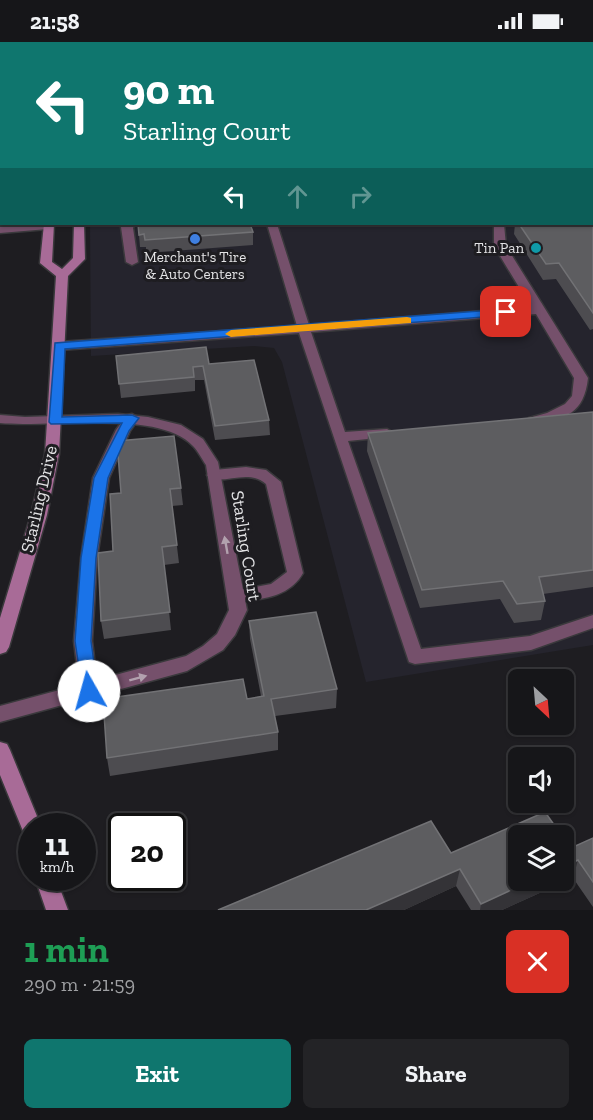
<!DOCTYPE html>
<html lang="en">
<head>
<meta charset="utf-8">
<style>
  body { margin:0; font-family:"Zilla Slab",serif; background:#232326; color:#f1f3f6; height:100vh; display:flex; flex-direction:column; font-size:22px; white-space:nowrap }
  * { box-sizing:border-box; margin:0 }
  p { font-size:20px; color:#9e9fa2 }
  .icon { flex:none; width:33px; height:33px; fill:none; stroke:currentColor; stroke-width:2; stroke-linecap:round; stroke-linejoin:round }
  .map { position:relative; height:868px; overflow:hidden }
  .sheet { display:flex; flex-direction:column; background:#161619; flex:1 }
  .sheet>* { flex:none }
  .hud { position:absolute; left:0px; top:0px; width:594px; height:183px; box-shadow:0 2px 4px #0004,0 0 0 2px #353538; background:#0f766e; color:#fff; overflow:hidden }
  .needle { width:39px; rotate:154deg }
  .controls { position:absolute; left:508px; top:627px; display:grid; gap:12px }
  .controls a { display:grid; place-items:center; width:66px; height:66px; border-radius:9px; background:#161619; box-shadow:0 2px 4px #0004,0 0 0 2px #353538; font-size:30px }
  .speed { position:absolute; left:18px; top:771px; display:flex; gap:12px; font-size:30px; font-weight:700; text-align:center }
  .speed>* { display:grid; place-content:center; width:78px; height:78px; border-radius:50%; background:#161619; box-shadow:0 2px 4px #0004,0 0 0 2px #353538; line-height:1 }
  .speed small { font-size:15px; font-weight:400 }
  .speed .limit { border:3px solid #111; border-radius:9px; background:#fff; color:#111 }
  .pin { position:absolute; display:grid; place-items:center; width:51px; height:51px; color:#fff; margin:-26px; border-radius:12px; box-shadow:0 3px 9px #0006 }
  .me { position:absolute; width:66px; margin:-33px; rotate:353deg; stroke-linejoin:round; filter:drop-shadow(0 0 4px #0008) }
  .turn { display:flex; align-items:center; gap:21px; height:126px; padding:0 24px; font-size:27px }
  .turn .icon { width:78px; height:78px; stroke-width:2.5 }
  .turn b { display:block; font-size:42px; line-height:51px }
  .lanes { display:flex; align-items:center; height:57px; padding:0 24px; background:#0003; justify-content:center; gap:30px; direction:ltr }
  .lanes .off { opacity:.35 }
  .round { display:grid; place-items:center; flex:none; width:63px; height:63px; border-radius:9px; background:#232326 }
  .headline { display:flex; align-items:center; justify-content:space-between; height:102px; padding:0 24px }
  h1 { font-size:36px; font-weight:700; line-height:45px; color:#1e9e55 }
  .button { display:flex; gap:12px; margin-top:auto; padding:12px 24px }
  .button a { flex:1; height:69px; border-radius:9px; background:#0f766e; color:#fff; font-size:24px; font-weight:700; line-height:69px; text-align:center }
  .button a+a { background:#232326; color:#f1f3f6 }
  .status { display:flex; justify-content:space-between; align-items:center; height:42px; padding:0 30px; background:#161619; direction:ltr }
  .status svg { height:16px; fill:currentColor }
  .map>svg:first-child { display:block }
</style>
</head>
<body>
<div class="status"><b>21:58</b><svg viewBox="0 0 49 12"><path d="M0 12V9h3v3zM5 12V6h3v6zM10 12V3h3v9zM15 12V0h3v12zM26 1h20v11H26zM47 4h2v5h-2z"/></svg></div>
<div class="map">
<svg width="593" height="868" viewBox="0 0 593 868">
  <rect width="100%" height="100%" fill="#1e1d21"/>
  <!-- built -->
  <polygon fill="#25242d" points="593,99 593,603 366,640 282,320 274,306 254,304 91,314 90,182 592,182"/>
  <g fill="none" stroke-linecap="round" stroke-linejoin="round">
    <!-- lane casing -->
    <g stroke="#3a393c" stroke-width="3">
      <g id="lane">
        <polygon points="360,0 368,0 369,2 361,2"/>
        <rect x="0" y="7" width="2" height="4"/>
        <rect x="0" y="63" width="2" height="6"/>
        <rect x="592" y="159" width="1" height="6"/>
        <polygon points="38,182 51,182 54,184 48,187 0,191 0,185"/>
        <polygon points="124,182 135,182 133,186 138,220 132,223 126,220 121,185"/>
        <path d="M267 182H277L309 283 531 265 494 204V182H504L506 204 588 336C584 372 566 376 534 383L527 379 529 376 547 371 565 362 572 354 574 336 536 272 311 290 345 390 387 387 394 391 387 395 348 399 421 607 530 594 593 573V586L531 608 415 622 409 620 299 291 59 308 53 304 59 300 297 284Z"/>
        <polygon points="132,372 139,376 130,389 109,436 97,516 92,599 98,649 96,654 89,656 82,654 80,649 74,599 81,516 93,436 116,388 127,373"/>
        <path d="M246 425 266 428 281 440 303 531C289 556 261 557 235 560L229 558 227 554 229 550 271 542 287 530 266 442C248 425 218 446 207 433L214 428Z"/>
      </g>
    </g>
    <!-- street casing -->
    <g stroke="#3a393c" stroke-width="3">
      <path id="street" d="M118 372 148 375 181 383 203 397 218 420 247 568 235 593 223 608 187 629 0 680V664L186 614 203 604 217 592 229 568 206 423C202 417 198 409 193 404 159 367 50 386 0 381V373L25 375Z"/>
    </g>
    <!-- secondary casing -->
    <g stroke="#3a393c" stroke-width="3">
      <g id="secondary">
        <rect x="97" y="0" width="8" height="2"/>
        <rect x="0" y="77" width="2" height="6"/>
        <rect x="592" y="84" width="1" height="6"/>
        <rect x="0" y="90" width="2" height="6"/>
        <polygon points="44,182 54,182 52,220 62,227 73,216 74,182 84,182 85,217 68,234 59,412 47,473 9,605 6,610 0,612 0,576 31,473 45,412 56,234 40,221"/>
        <polygon points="0,700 7,702 10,708 41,784 32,784 32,797 25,794 0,733"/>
        <polygon points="35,836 56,836 68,868 46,868"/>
      </g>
    </g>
    <!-- lane -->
    <use href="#lane" fill="#75506b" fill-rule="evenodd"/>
    <!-- street -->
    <use href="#street" fill="#75506b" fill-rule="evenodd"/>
    <!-- secondary -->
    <use href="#secondary" fill="#a86b97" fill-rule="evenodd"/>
  </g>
  <!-- wall -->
  <g fill="#4d4c50">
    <polygon points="442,0 515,0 515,1 510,2 443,2"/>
    <rect x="0" y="12" width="2" height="36"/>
    <polygon points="593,171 593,287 590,288 556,237 543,238 514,192 515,182"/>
    <polygon points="138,182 253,190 253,203 146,211 146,205 140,205"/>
    <polygon points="116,314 209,322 269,378 270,393 215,398 204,338 195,338 195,349 121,356"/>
    <polygon points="593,370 593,545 543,552 545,559 541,578 514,581 500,557 420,566 367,409 368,391"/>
    <polygon points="181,446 183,463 172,464 179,521 164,523 171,588 104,597 101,579 113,509 110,452"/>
    <polygon points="249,579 337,647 336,666 275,674 278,690 278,708 110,734 107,716 247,657 261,654 250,597"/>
    <polygon points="593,796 593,865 573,836 502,868 471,868 456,844 404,868 218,868 451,811 571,806"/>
  </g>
  <!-- shaded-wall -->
  <g fill="#343337">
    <polygon points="578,818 573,836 502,868 480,868 481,862 533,838 564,838 564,825"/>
    <polygon points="460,827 456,844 404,868 366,868"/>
  </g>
  <!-- building -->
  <g fill="#5d5d60" stroke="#727275" stroke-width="1.5">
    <rect x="197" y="0" width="45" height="2"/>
    <polygon points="460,0 500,0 501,2 467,2 467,0"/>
    <rect x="0" y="12" width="2" height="25"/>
    <polygon points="592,96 593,96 592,132"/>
    <polygon points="592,171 593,171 593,271 559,221 546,222 519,182 592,182"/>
    <polygon points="138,182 250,182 253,190 145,198 144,192 139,193"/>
    <polygon points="206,305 209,322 254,318 269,378 215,384 203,324 193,325 194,335 119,342 116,314"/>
    <polygon points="593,370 593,528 539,535 545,559 517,562 503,539 422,548 368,391"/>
    <polygon points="174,394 181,446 170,447 177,503 162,505 170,570 101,579 98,511 113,509 110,452 121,451 117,399"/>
    <polygon points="316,570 337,647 271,657 278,690 107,716 103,657 243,637 247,657 264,654 249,579"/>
    <polygon points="545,770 562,794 519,794 519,838 533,838 481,862 460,827 366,868 218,868 431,779 451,811"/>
    <polygon points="564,796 571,806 593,796 593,840 578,818 564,825"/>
  </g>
  <!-- one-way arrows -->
  <defs><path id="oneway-solid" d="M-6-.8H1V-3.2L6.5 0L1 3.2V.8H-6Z" transform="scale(1.5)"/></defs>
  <g fill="#b2a1ae">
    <use href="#oneway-solid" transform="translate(226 503) rotate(-100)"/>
    <use href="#oneway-solid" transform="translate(138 636) rotate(-15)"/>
  </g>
  <!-- route -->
  <polygon fill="#1a73e8" stroke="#114b97" stroke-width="1.5" points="506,267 511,270 510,273 65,307 62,375 132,373 139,376 129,389 108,436 96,516 91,599 98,649 95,653 89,655 83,653 75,599 81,516 94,436 122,381 51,382 49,380 55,301"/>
  <!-- slow -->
  <polygon fill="#f59e0b" points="407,275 411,276 411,281 231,295 225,292 231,288"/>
  <!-- markers -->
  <circle fill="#3f7fe0" stroke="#1e1d21" stroke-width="2" cx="195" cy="197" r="6"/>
  <circle fill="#0f9aa8" stroke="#1e1d21" stroke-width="2" cx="536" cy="206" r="6"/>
  <g text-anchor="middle" stroke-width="6" stroke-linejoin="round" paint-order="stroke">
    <!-- far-poi labels -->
    <g font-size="15" fill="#e3e3e5" stroke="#1e1d21" text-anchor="end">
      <text x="524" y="211">Tin Pan</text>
      <text x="195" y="220" text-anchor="middle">Merchant's Tire<tspan x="195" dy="17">&amp; Auto Centers</tspan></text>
    </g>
    <!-- street labels -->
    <g font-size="18" fill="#e3e3e5" stroke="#1e1d21">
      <text transform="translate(39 457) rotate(-77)" y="6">Starling Drive</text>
      <text transform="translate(246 504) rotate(81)" y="6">Starling Court</text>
    </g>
  </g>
</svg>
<div class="controls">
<a><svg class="needle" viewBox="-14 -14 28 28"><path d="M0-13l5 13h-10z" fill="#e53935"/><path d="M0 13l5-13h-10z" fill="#9e9fa2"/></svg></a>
<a><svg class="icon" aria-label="sound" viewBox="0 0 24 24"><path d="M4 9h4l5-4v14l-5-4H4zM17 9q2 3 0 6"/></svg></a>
<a><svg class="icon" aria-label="layers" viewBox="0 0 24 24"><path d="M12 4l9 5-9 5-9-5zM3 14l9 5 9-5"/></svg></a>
</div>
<div class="speed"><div>11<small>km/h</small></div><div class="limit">20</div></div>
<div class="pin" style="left:506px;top:270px;background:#d93025"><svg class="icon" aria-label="arrive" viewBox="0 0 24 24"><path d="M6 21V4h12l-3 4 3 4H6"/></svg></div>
<svg class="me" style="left:89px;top:649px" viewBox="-20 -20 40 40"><circle r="19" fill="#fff"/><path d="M0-13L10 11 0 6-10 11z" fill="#1a73e8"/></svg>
<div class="hud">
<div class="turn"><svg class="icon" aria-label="left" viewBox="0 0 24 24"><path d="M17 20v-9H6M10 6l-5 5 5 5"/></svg><div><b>90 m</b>Starling Court</div></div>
<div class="lanes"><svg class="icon" aria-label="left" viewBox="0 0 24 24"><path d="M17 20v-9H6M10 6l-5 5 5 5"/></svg><svg class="icon off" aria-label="ahead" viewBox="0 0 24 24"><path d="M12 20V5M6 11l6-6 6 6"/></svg><svg class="icon off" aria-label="right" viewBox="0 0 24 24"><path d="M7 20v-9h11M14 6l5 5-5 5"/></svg></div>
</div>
</div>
<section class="sheet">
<div class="headline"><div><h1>1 min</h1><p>290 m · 21:59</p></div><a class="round" style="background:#d93025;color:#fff"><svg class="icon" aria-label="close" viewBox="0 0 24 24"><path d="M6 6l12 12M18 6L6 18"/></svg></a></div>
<div class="button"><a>Exit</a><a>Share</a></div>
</section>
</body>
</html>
